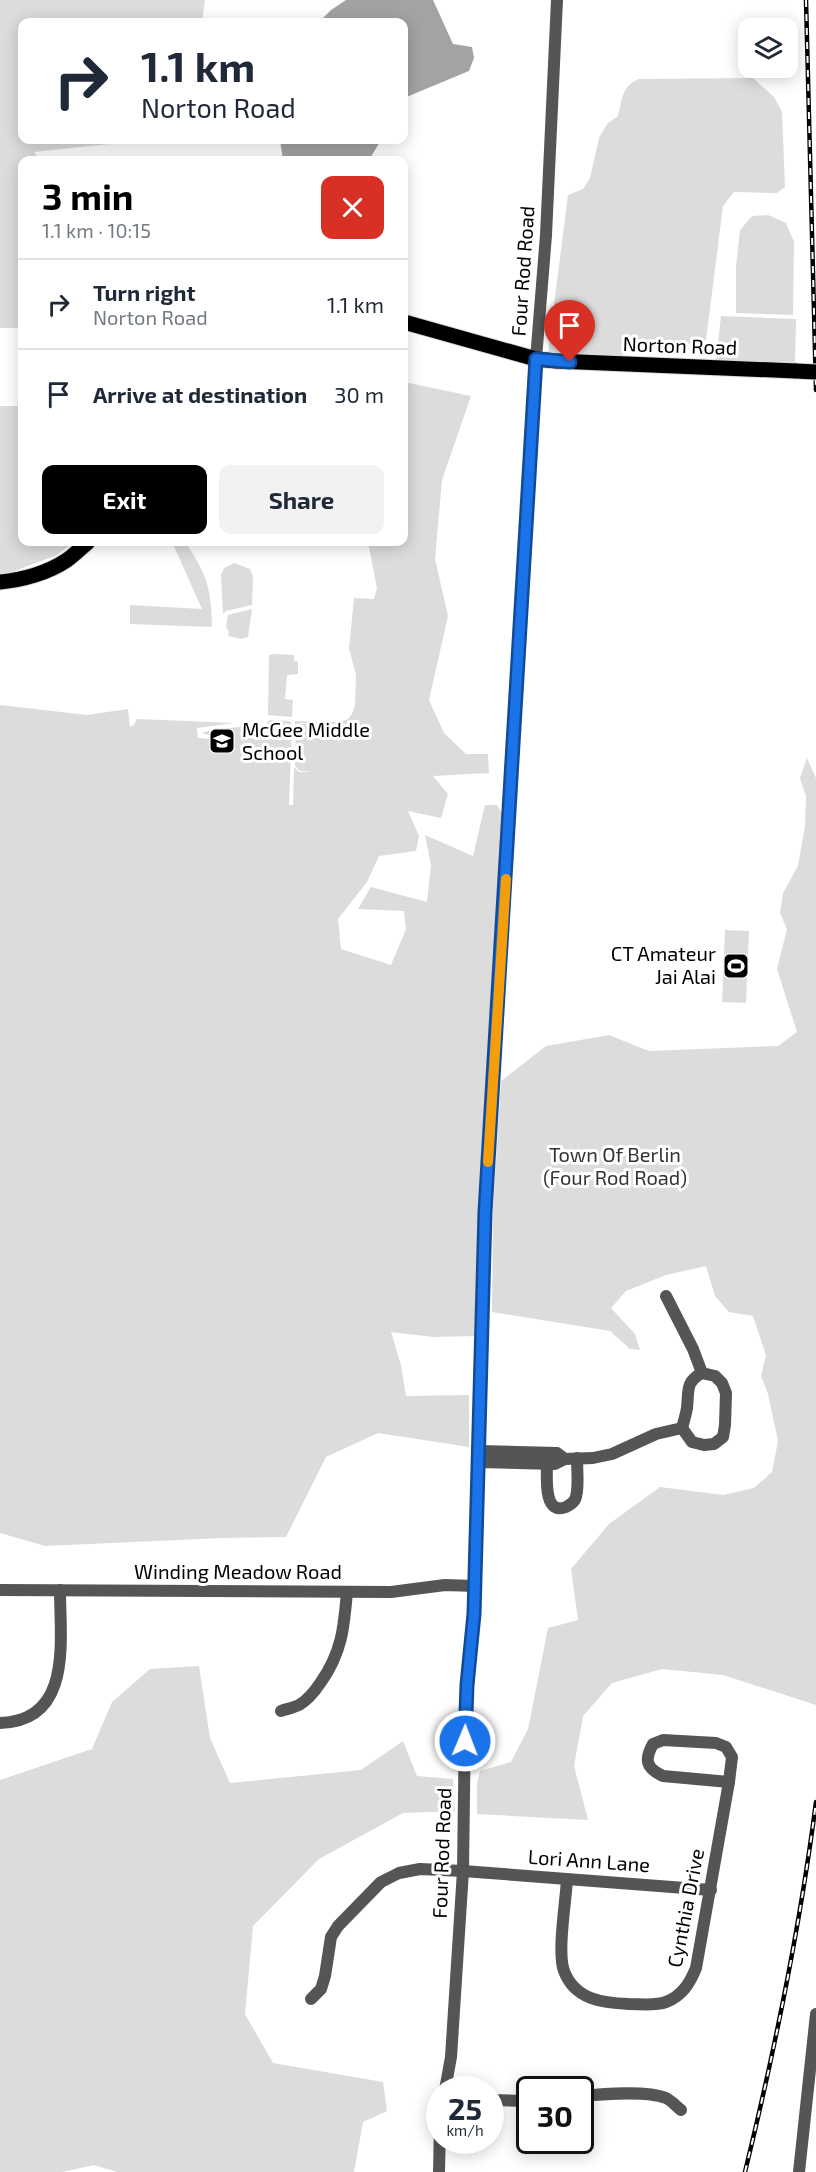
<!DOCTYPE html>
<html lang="en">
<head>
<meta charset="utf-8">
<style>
  body { margin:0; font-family:"Exo 2",sans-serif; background:#f2f2f3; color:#1f2937; height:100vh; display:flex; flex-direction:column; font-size:22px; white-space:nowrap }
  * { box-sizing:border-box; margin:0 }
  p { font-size:20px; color:#747a83 }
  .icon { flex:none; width:33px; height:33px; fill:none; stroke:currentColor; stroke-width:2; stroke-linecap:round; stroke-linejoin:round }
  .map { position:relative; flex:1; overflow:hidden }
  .details { position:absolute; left:18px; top:156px; width:390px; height:390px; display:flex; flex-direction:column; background:#fff; border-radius:12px; box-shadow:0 3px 15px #0003 }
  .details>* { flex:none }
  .top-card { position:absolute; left:18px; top:18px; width:390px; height:126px; border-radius:12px; box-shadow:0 3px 15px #0003; background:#fff; color:#1f2937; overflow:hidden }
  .buttons { position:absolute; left:738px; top:18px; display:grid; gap:12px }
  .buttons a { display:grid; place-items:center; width:60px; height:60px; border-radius:12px; background:#fff; box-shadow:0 3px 15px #0003; font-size:30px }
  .speed { position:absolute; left:426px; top:2076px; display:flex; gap:12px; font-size:30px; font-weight:700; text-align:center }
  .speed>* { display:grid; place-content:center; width:78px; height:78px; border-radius:50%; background:#fff; box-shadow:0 3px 15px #0003; line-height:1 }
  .speed small { font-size:15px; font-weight:400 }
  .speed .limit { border:3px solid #111; border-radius:9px; background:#fff; color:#111 }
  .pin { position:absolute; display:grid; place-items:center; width:51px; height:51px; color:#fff; margin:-62px -26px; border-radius:50% 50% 50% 0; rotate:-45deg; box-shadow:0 0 6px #0007 }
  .pin .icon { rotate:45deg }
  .me { position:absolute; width:66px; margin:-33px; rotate:1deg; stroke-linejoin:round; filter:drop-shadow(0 0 4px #0008) }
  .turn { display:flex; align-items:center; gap:21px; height:126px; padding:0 24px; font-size:27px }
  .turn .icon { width:78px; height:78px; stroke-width:2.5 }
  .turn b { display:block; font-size:42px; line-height:51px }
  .round { display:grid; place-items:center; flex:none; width:63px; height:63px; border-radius:12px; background:#f2f2f3 }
  .overview { display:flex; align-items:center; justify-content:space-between; height:102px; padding:0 24px }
  h1 { font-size:36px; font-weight:700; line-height:45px; color:#000 }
  .primary-button { display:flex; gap:12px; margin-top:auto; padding:12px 24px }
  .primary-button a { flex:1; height:69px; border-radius:12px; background:#000; color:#fff; font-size:24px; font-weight:700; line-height:69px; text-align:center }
  .primary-button a+a { background:#f2f2f3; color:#1f2937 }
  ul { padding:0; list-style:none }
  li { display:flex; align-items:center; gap:18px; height:90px; padding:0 24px; border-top:2px solid #e0e1e3 }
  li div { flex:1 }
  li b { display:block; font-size:22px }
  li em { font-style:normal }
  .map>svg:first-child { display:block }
</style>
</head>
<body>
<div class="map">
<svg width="816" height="2172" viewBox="0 0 816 2172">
  <rect width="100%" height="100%" fill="#fff"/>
  <!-- green -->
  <g fill="#dcdcdc">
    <polygon points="0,0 205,0 202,22 22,22 22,140 146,140 34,152 39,160 22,160 22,328 0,328"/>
    <path d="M753 78 774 97 782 112 785 187 777 193 734 192 723 206 706 340 682 345 631 346 622 356 548 352 568 195 583 189 590 178 599 138 607 124 618 116C622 100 622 85 639 79Z"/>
    <polygon points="768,215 786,223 794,242 793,315 736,313 736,267 740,230 752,216"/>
    <polygon points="721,316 796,319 795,364 716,361"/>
    <polygon points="404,382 471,396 442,480 435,559 448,616 429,700 444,733 466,754 488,754 489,773 433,776 448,794 441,818 408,811 419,836 416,851 379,856 367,882 338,919 341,949 391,965 406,929 404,911 358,909 371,887 427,902 431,865 425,835 473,856 485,805 497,805 502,813 485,1117 477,1336 433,1337 391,1332 401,1365 406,1396 469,1395 469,1447 378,1433 326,1457 286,1537 222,1538 45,1546 0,1533 0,705 87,715 128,709 130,727 134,725 137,719 235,723 197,728 198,738 210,739 210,735 204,734 203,732 259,724 266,729 268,728 267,722 270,720 290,721 292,725 289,805 293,805 294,767 299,772 313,772 300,771 295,766 296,730 300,724 334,725 338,729 338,746 340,728 335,724 300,723 295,728 295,721 340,722 348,719 352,714 355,705 356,675 349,649 354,598 374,599 377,588 368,542 404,542"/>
    <polygon points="0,406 22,406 22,542 73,542 57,555 4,575 0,575"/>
    <path d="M172 542H185C206 573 211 586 212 625L211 627 130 624V605L202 609Z"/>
    <polygon points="234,563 250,569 253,576 252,605 226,611 223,614 221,575 224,568"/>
    <polygon points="252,609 248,637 241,639 228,636 229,632 226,627 228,615"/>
    <polygon points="276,654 294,655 294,661 298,662 298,674 287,675 285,699 293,700 292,717 268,715 269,655"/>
    <polygon points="807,758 816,778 816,1705 723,1675 662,1669 612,1683 583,1716 574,1766 588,1820 477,1814 477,1783 480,1771 511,1762 528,1729 548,1628 578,1620 571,1569 609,1524 660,1487 723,1495 754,1488 772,1472 778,1441 768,1394 761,1376 766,1355 753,1316 729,1312 715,1296 706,1266 666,1275 626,1291 611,1308 635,1334 640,1350 630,1349 610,1331 492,1312 493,1209 501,1081 546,1046 609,1035 649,1051 778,1046 797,1032 777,969 787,929 780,913 783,893 798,866 805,826 806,796 800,778"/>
    <polygon points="725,930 749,931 746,1003 722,1002"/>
    <polygon points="199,1666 210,1738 230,1783 361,1770 403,1741 417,1776 453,1779 455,1811 403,1813 319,1859 253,1926 245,2014 273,2063 383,2082 387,2111 363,2122 354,2172 117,2172 94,2165 62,2172 0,2172 0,1780 92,1749 112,1702 150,1669"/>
  </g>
  <!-- water -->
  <g fill="#a3a3a3">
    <polygon points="346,0 433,0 453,44 472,47 474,58 469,71 404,98 404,22 319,22 331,10"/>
    <polygon points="280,140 381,140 369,160 283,160"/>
  </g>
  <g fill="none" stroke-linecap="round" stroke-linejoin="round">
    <!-- major casing -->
    <g stroke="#dbdbdb" stroke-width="17">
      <g id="major">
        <polyline points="404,322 536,359 556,361 796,371"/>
        <path d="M0 582C22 580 48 573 67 560 74 555 81 548 88 542"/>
      </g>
    </g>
    <!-- minor -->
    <g stroke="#555" stroke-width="12">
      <polyline points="666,1296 693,1349 702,1373"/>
      <path d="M565 1459 593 1458 612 1454 656 1434 682 1428 692 1442 704 1445 714 1444 723 1437 725 1425 726 1393 722 1383 715 1376 702 1373C685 1382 689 1391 687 1408 686 1414 684 1421 682 1428"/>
      <polyline points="478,1462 555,1464 565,1459 557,1453 479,1451"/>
      <path d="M547 1464C547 1476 543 1516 566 1507 570 1505 575 1501 576 1497 579 1486 577 1470 577 1458"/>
      <polyline points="0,1590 391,1592 445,1585 475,1586"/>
      <path d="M281 1711C286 1709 293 1708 299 1705 308 1700 315 1691 321 1682 342 1652 344 1627 347 1592"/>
      <path d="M0 1723C73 1721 60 1641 60 1590"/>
      <path d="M663 1740 716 1743 726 1747 732 1757 729 1782 663 1776C646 1768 644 1760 653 1744Z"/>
      <path d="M567 1879C566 1901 557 1952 564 1971 575 2000 603 2003 629 2004 641 2004 655 2006 666 2002 682 1996 690 1983 696 1968L729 1782"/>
      <polyline points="311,1999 321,1989 325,1976 331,1937 338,1926 381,1882 399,1873 420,1869 463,1871 711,1890"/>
      <polyline points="445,2090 451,2057 463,1871 465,1719 474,1614 485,1212 536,359 546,235 557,0"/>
      <path d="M580 2096C602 2094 646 2090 666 2098 672 2101 676 2106 681 2110"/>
      <polyline points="490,2100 530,2101"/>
      <polyline points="439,2172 440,2124"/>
      <polyline points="799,2172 816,2014"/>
    </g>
    <!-- major -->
    <use href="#major" stroke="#000" stroke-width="15"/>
    <!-- rail casing -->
    <g stroke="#000" stroke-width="4.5">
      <g id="rail">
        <polyline points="806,0 816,390"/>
        <path d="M745 2172C775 2049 800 1927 816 1802"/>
      </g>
    </g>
    <!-- rail -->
    <use href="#rail" stroke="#fff" stroke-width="2" stroke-dasharray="7" stroke-linecap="butt"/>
    <!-- major-bridge casing -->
    <g stroke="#dbdbdb" stroke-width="17" stroke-linecap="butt">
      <polyline id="major-bridge" points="796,371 816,372"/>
    </g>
    <!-- major-bridge -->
    <use href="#major-bridge" stroke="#000" stroke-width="15"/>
  </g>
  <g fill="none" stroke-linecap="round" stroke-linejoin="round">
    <!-- route casing -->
    <g stroke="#114b97" stroke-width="15">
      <polyline id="route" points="465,1741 467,1685 474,1614 485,1212 536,359 570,362"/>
    </g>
    <!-- route -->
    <use href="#route" stroke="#1a73e8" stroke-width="10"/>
    <!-- slow -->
    <polyline stroke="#f59e0b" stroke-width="10" points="488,1162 506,879"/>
  </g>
  <!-- icons -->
  <defs>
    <g id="school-square" transform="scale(1.35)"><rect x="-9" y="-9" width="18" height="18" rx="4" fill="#000" stroke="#fff"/><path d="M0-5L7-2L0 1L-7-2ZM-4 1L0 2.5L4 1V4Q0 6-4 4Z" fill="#fff"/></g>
    <g id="stadium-square" transform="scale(1.35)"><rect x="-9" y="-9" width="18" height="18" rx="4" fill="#000" stroke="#fff"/><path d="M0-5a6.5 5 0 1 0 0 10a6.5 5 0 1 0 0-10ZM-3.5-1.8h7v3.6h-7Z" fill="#fff"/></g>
  </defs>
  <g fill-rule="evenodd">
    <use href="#school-square" x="222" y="741"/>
    <use href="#stadium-square" x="736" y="966"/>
  </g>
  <g text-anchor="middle" stroke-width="6" stroke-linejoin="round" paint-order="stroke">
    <!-- street labels -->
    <g font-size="20" fill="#000" stroke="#fff">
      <text transform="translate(523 271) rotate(-86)" y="7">Four Rod Road</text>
      <text transform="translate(680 346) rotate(2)" y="7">Norton Road</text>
      <text x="238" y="1579">Winding Meadow Road</text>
      <text transform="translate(442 1853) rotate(-88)" y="7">Four Rod Road</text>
      <text transform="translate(589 1861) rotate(4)" y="7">Lori Ann Lane</text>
      <text transform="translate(686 1908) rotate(-79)" y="7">Cynthia Drive</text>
    </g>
    <!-- poi labels -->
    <g font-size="20" fill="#000" stroke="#fff" text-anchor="start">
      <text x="242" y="737">McGee Middle<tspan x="242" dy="23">School</tspan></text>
      <text x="716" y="961" text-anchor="end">CT Amateur<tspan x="716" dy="23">Jai Alai</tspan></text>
    </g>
    <!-- park labels -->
    <g font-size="20" fill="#333" stroke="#fff">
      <text x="615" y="1162">Town Of Berlin<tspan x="615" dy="23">(Four Rod Road)</tspan></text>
    </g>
  </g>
</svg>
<div class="buttons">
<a><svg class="icon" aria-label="layers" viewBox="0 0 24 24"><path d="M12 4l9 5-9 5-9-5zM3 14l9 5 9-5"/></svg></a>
</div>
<div class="speed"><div>25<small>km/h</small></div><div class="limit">30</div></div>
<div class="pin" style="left:570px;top:362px;background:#d93025"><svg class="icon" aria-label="arrive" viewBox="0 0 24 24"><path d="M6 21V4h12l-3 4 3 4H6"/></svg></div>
<svg class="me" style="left:465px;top:1741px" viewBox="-20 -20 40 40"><circle r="17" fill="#1a73e8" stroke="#fff" stroke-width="3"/><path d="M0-11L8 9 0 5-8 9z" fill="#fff"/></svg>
<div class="top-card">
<div class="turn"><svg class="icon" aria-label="right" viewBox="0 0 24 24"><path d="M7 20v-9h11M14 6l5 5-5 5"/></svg><div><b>1.1 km</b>Norton Road</div></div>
</div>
<section class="details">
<div class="overview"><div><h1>3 min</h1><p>1.1 km · 10:15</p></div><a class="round" style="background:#d93025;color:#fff"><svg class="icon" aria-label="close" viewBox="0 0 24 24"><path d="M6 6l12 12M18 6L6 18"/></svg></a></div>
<ul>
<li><svg class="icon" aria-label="right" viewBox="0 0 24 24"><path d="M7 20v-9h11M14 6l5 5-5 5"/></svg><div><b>Turn right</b><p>Norton Road</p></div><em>1.1 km</em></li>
<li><svg class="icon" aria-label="arrive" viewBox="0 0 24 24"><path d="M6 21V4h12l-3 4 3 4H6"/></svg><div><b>Arrive at destination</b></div><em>30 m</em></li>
</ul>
<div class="primary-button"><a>Exit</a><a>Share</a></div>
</section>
</div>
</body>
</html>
